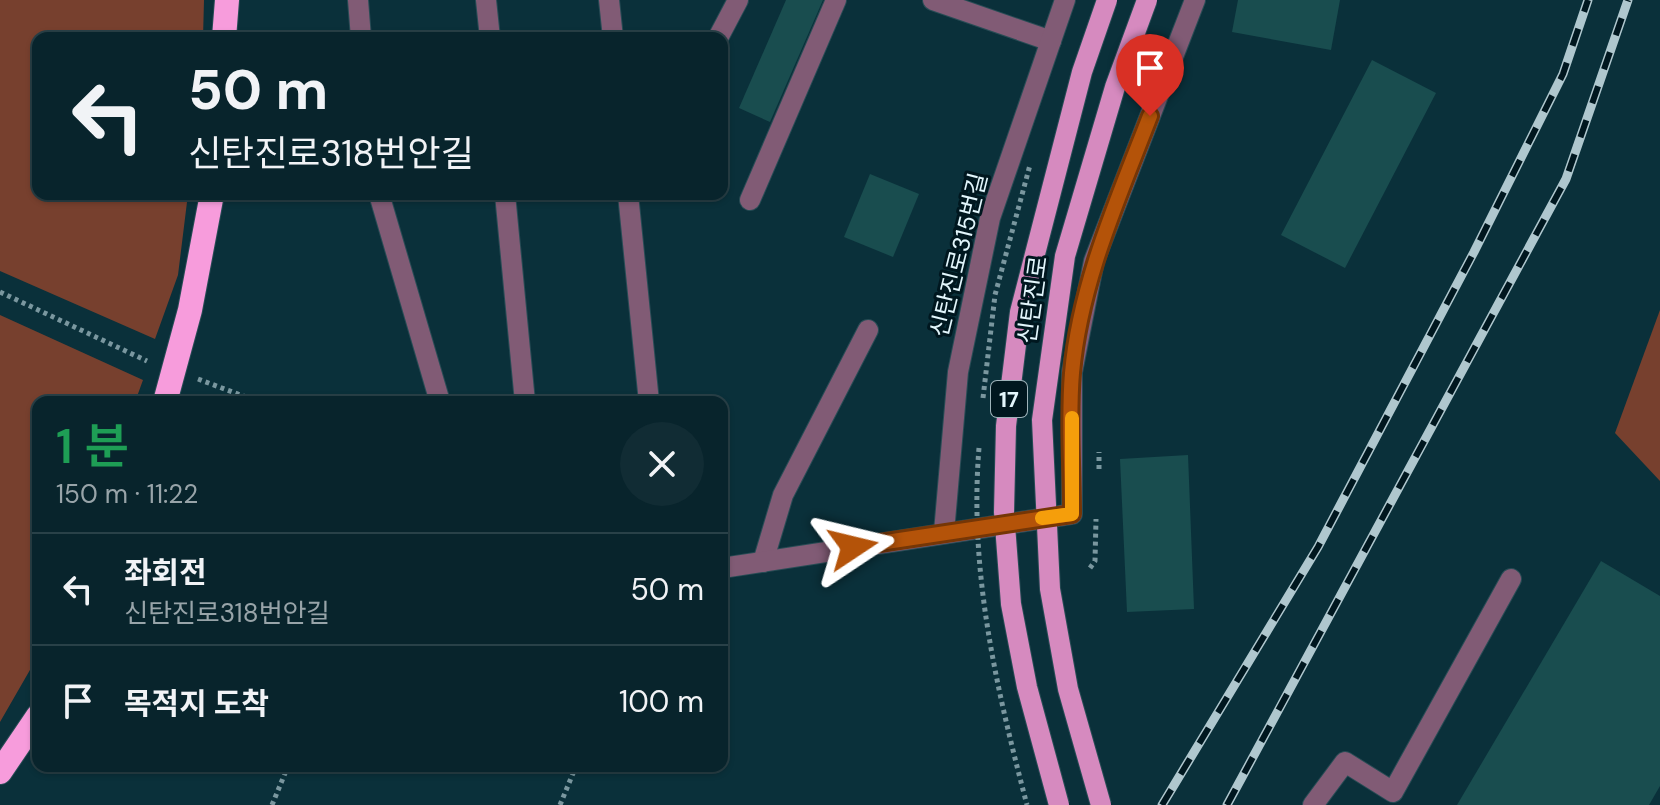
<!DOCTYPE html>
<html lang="ko">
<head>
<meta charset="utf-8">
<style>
  body { margin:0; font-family:"DM Sans","Noto Sans KR",sans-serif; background:#112c34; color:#f1f3f6; height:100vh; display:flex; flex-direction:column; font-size:30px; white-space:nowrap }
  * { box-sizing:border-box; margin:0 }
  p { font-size:26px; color:#98a4a9 }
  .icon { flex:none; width:44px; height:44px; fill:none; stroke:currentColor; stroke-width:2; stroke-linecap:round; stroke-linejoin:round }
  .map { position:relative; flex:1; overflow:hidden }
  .sheet { position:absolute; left:32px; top:396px; width:696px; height:376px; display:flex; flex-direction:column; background:#08242c; border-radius:16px; box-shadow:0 2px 6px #0004,0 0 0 2px #294148 }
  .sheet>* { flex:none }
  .banner { position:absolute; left:32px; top:32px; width:696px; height:168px; border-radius:16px; box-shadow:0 2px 6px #0004,0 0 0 2px #294148; background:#08242c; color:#f1f3f6; overflow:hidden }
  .pin { position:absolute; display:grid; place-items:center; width:68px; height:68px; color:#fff; margin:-82px -34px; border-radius:50% 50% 50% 0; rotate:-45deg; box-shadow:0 0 8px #0007 }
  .pin .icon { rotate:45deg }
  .me { position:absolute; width:88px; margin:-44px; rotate:80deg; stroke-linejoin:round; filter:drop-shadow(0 0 6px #0008) }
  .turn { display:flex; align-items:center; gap:28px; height:168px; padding:0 24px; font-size:36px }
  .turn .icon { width:104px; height:104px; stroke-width:2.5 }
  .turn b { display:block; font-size:56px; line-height:68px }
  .round { display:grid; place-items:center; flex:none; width:84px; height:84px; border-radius:42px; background:#112c34 }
  .summary { display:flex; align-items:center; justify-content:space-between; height:136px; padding:0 24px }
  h1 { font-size:48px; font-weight:600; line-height:60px; color:#1e9e55 }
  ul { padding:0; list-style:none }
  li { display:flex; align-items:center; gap:24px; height:112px; padding:0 24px; border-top:2px solid #294148 }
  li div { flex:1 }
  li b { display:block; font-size:30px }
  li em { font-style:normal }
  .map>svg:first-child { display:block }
</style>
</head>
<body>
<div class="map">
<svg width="1660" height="805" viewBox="0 0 1660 805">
  <rect width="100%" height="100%" fill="#0a303a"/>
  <!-- green -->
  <g fill="#77402e">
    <polygon points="0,0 204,0 203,38 38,38 38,194 188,194 178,275 155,339 0,271"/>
    <polygon points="1660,310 1660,481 1615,433"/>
    <polygon points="0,315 143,380 135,402 38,402 38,656 0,722"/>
  </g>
  <!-- building -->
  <g fill="#194d4f">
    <polygon points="786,0 823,0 770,122 739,108"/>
    <polygon points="1238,0 1340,0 1331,50 1232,32"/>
    <polygon points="1372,60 1436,93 1345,268 1281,235"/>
    <polygon points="870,174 919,194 893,257 844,237"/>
    <polygon points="1188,455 1194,609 1127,612 1120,459"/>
    <polygon points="1601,561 1660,596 1660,786 1649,805 1457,805"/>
  </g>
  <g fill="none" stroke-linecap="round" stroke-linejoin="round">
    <!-- minor casing -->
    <g stroke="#284c55" stroke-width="22">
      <g id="minor">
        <polyline points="358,0 361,38"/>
        <polyline points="486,0 490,38"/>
        <polyline points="609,0 613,38"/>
        <polyline points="933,0 1051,41"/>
        <polyline points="718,38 738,0"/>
        <polyline points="379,194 440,402"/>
        <polyline points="505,194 525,402"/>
        <polyline points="628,194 649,402"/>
        <polyline points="750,200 836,0"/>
        <polyline points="944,532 958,372 990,218 1065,0"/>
        <polyline points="763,562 783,495 868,330"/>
        <polyline points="722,568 1072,514 1072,372 1094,261 1195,0"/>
        <polyline points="1313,805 1345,762 1393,792 1511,579"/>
      </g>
    </g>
    <!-- highway casing -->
    <g stroke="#284c55" stroke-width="26">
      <g id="highway">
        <polyline points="224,38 227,0"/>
        <polyline points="165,402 190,310 212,194"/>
        <polyline points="0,772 38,716"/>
      </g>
    </g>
    <!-- path -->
    <g stroke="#7a979f" stroke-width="5" stroke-dasharray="4 4" stroke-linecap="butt">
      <polyline points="0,292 147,361"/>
      <polyline points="198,379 259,402"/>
      <polyline points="1099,469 1099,452"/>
      <polyline points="1090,568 1095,561 1096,519"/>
      <polyline points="272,805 288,766"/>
      <polyline points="560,805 576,766"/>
    </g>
    <!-- minor -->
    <use href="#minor" stroke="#815b75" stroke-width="20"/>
    <!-- highway -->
    <use href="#highway" stroke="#f79cdc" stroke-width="24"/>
    <!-- rail casing -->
    <g stroke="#afc7ce" stroke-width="9">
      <g id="rail">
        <polyline points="1162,805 1318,547 1474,252 1563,74 1588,0"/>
        <polyline points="1227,805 1566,179 1628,0"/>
      </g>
    </g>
    <!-- rail -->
    <use href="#rail" stroke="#00171f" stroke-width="6" stroke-dasharray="18" stroke-linecap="butt"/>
    <!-- major-bridge casing -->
    <g stroke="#284c55" stroke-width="22" stroke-linecap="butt">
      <g id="major-bridge">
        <polyline points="1059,805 1027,687 1011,604 1004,512 1006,426 1020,312 1082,72 1107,0"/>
        <polyline points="1101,805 1068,689 1050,589 1042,420 1065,256 1115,87 1147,0"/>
      </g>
    </g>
    <!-- path-bridge -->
    <g stroke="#7a979f" stroke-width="5" stroke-dasharray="4 4" stroke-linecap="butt">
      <polyline points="983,398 995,295 1030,165"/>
      <path d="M979 448C969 570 996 687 1027 805"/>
    </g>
    <!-- major-bridge -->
    <use href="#major-bridge" stroke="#d68abf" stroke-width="20"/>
  </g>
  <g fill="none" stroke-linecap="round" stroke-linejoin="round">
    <!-- route casing -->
    <g stroke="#753606" stroke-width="20">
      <path id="route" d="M853 547 1072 514C1072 467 1068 419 1072 373 1080 283 1118 199 1150 116"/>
    </g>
    <!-- route -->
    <use href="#route" stroke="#b45309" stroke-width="14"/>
    <!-- slow -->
    <polyline stroke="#f59e0b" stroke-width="14" points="1042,518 1072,514 1072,418"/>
  </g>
  <g text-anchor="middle" stroke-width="6" stroke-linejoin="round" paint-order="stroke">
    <!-- shield labels -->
    <rect fill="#00171f" stroke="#9eb3ba" stroke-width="2" x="991" y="381" width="36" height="36" rx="6"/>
    <g font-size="22" font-weight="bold" fill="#e2f6fc">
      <text x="1009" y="407">17</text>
    </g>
    <!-- street labels -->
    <g font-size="24" fill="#e2f6fc" stroke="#00171f">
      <text transform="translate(959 255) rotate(-76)" y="8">신탄진로315번길</text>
      <text transform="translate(1033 300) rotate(-82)" y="8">신탄진로</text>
    </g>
  </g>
</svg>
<div class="pin" style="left:1150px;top:116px;background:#d93025"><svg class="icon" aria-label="arrive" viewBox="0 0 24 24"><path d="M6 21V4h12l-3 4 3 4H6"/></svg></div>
<svg class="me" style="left:853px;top:547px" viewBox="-20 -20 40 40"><path d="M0-17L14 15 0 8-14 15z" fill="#b45309" stroke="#fff" stroke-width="4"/></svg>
<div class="banner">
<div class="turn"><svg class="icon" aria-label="left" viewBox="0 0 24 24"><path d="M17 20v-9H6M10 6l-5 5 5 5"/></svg><div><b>50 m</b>신탄진로318번안길</div></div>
</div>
<section class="sheet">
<div class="summary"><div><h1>1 분</h1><p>150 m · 11:22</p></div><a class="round"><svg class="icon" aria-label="close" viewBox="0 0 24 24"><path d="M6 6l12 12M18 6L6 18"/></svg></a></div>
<ul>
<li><svg class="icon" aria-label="left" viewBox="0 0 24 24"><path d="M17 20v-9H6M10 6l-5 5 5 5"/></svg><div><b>좌회전</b><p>신탄진로318번안길</p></div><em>50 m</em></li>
<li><svg class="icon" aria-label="arrive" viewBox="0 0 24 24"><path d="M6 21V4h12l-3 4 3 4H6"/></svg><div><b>목적지 도착</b></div><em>100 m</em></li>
</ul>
</section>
</div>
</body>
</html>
